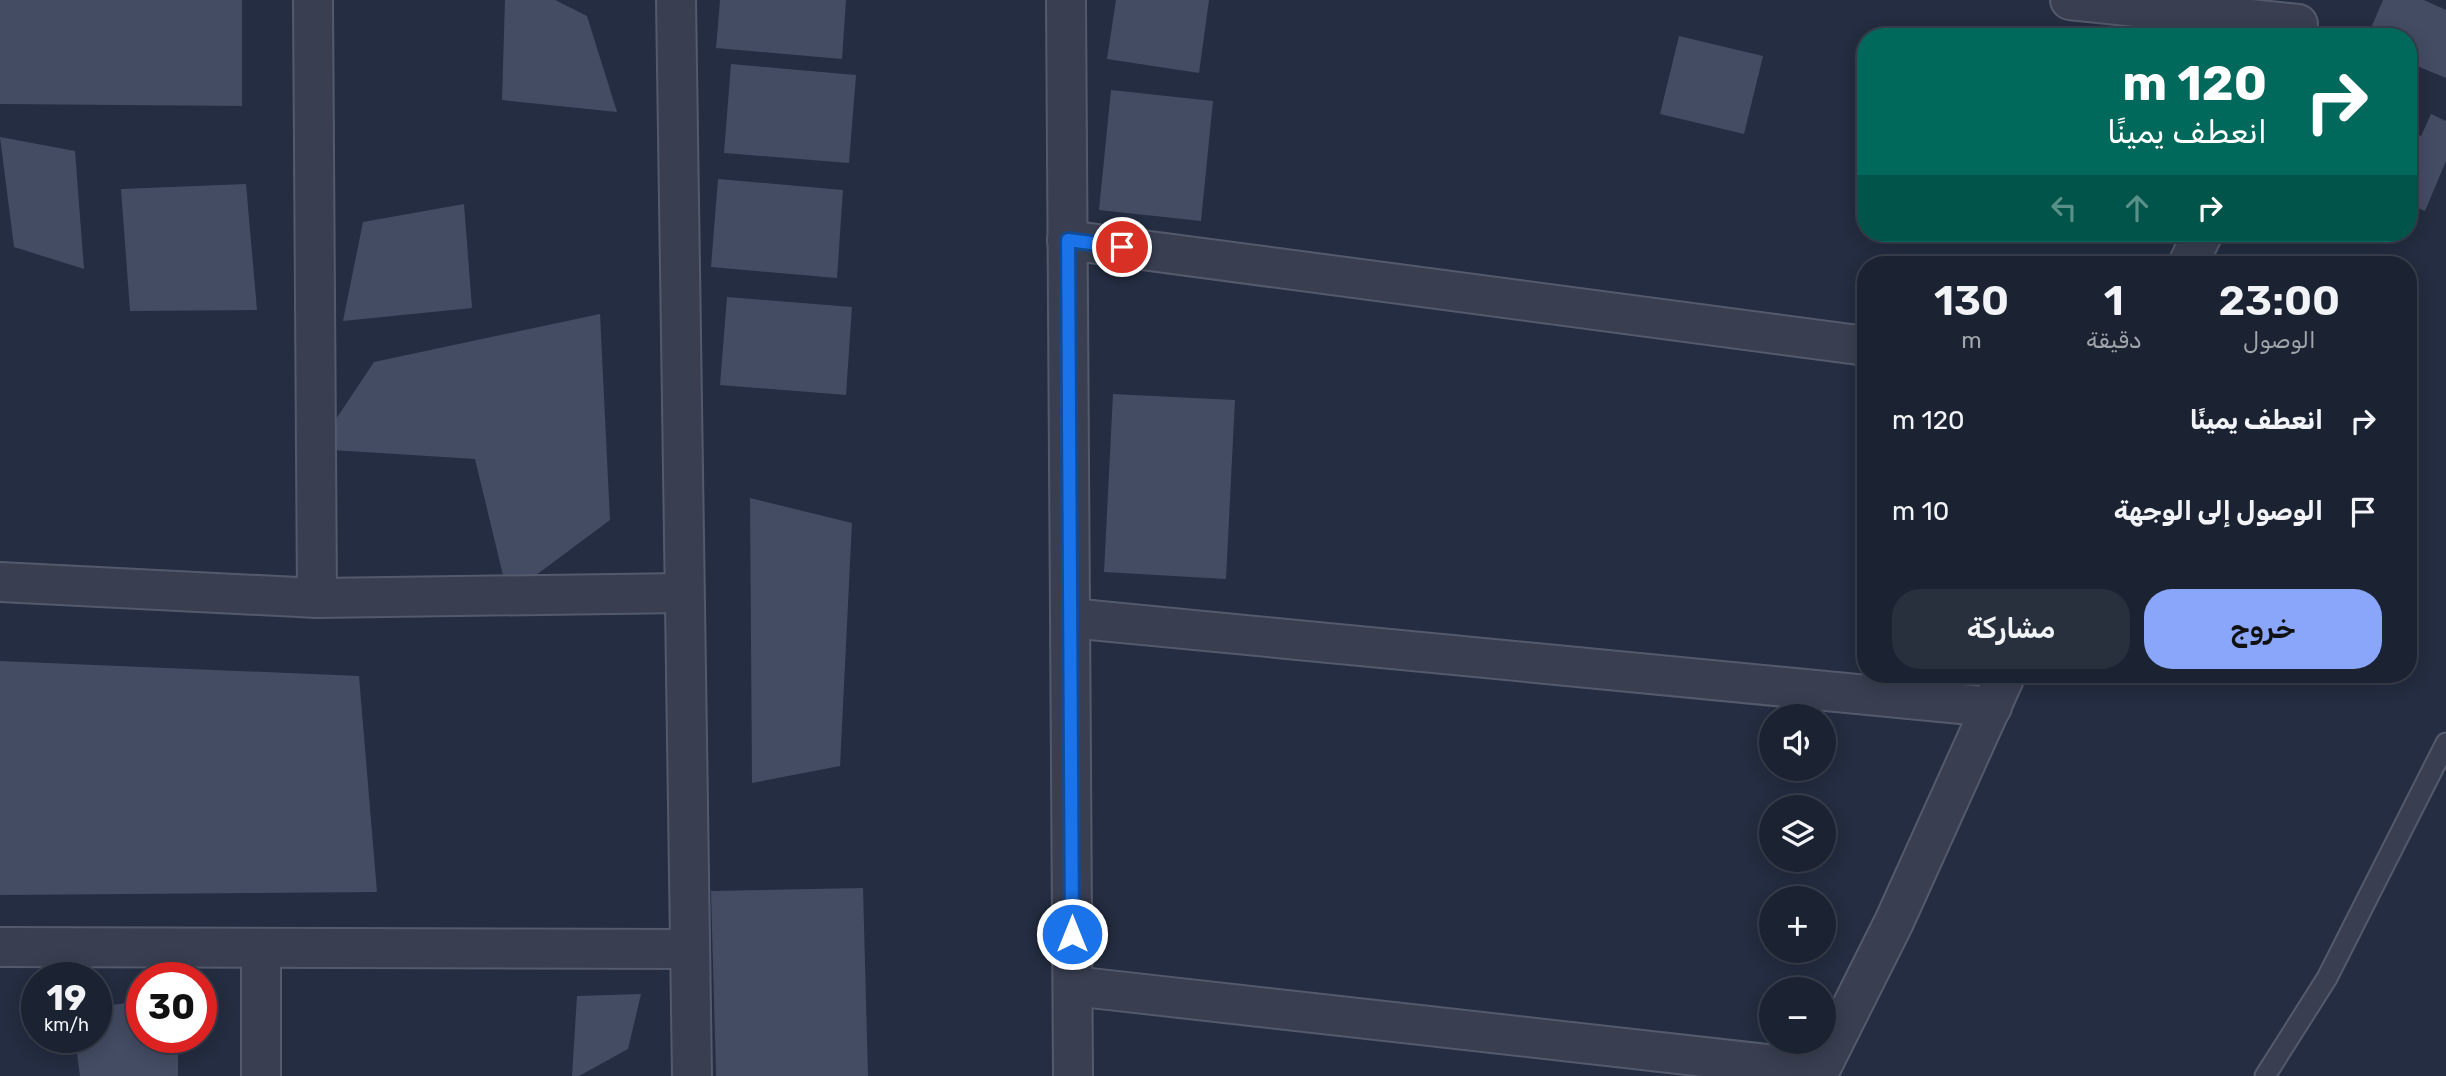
<!DOCTYPE html>
<html lang="ar">
<head>
<meta charset="utf-8">
<style>
  body { margin:0; font-family:Rubik,Cairo,sans-serif; background:#282f3d; color:#f1f3f6; direction:rtl; height:100vh; display:flex; flex-direction:column; font-size:26px; white-space:nowrap }
  * { box-sizing:border-box; margin:0 }
  p { font-size:23px; color:#a0a4ab }
  .icon { flex:none; width:38px; height:38px; fill:none; stroke:currentColor; stroke-width:2; stroke-linecap:round; stroke-linejoin:round }
  .map { position:relative; flex:1; overflow:hidden; direction:ltr }
  .drawer { position:absolute; left:1857px; top:256px; width:560px; height:427px; display:flex; flex-direction:column; background:#1b2231; border-radius:28px; box-shadow:0 4px 18px #0003,0 0 0 2px #393f4d; direction:rtl }
  .drawer>* { flex:none }
  .banner { position:absolute; left:1857px; top:28px; width:560px; height:214px; border-radius:28px; box-shadow:0 4px 18px #0003,0 0 0 2px #393f4d; direction:rtl; background:#00695c; color:#fff; overflow:hidden }
  .tools { position:absolute; left:1759px; top:704px; display:grid; gap:14px }
  .tools a { display:grid; place-items:center; width:77px; height:77px; border-radius:50%; background:#1b2231; box-shadow:0 4px 18px #0003,0 0 0 2px #393f4d; font-size:35px }
  .speed { position:absolute; left:21px; top:962px; display:flex; gap:14px; font-size:35px; font-weight:700; text-align:center }
  .speed>* { display:grid; place-content:center; width:91px; height:91px; border-radius:50%; background:#1b2231; box-shadow:0 4px 18px #0003,0 0 0 2px #393f4d; line-height:1 }
  .speed small { font-size:18px; font-weight:400 }
  .speed .limit { border:10px solid #d22; background:#fff; color:#111 }
  .pin { position:absolute; display:grid; place-items:center; width:60px; height:60px; color:#fff; margin:-30px; border:4px solid #fff; border-radius:50%; box-shadow:0 2px 7px #0007 }
  .me { position:absolute; width:77px; margin:-38px; rotate:0deg; stroke-linejoin:round; filter:drop-shadow(0 0 5px #0008) }
  .turn { display:flex; align-items:center; gap:24px; height:147px; padding:0 35px; font-size:32px }
  .turn .icon { width:91px; height:91px; stroke-width:2.5 }
  .turn b { display:block; font-size:49px; line-height:60px }
  .lanes { display:flex; align-items:center; height:66px; padding:0 35px; background:#0003; justify-content:center; gap:35px; direction:ltr }
  .lanes .off { opacity:.35 }
  .eta { display:flex; justify-content:space-evenly; align-items:center; height:119px; text-align:center }
  .eta b { font-size:42px; font-weight:600; line-height:49px }
  .primary-button { display:flex; gap:14px; margin-top:auto; padding:14px 35px }
  .primary-button a { flex:1; height:80px; border-radius:28px; background:#8aa6fb; color:#111; font-size:28px; font-weight:600; line-height:80px; text-align:center }
  .primary-button a+a { background:#282f3d; color:#f1f3f6 }
  ul { padding:0; list-style:none }
  li { display:flex; align-items:center; gap:21px; height:91px; padding:0 35px }
  li div { flex:1 }
  li b { display:block; font-size:26px }
  li em { font-style:normal }
  .map>svg:first-child { display:block }
</style>
</head>
<body>
<div class="map">
<svg width="2446" height="1076" viewBox="0 0 2446 1076">
  <rect width="100%" height="100%" fill="#242d41"/>
  <!-- building -->
  <g fill="#434c63">
    <polygon points="0,0 242,0 242,106 0,104"/>
    <polygon points="505,0 555,0 587,16 617,112 502,100"/>
    <polygon points="720,0 846,0 842,59 716,48"/>
    <polygon points="1116,0 1209,0 1199,73 1107,59"/>
    <polygon points="2383,0 2424,0 2446,10 2446,78 2417,66 2411,80 2408,79 2408,37 2367,37"/>
    <polygon points="1679,36 1763,56 1744,134 1660,114"/>
    <polygon points="731,64 856,75 849,163 724,153"/>
    <polygon points="1111,90 1213,101 1201,221 1099,210"/>
    <polygon points="2431,114 2446,121 2446,161 2425,211 2408,204 2408,131 2421,136"/>
    <polygon points="0,137 75,151 84,269 14,247"/>
    <polygon points="718,179 843,190 837,278 711,267"/>
    <polygon points="246,184 257,310 130,311 121,189"/>
    <polygon points="464,204 472,308 343,321 363,222"/>
    <polygon points="727,297 852,307 846,395 720,385"/>
    <polygon points="600,314 610,520 508,596 475,459 316,449 374,362"/>
    <polygon points="1113,394 1235,400 1226,579 1104,572"/>
    <polygon points="750,498 852,523 840,766 752,783"/>
    <polygon points="0,661 359,676 377,892 0,895"/>
    <polygon points="863,888 868,1076 716,1076 711,891"/>
    <polygon points="641,994 628,1049 579,1076 572,1076 577,996"/>
    <polygon points="142,1001 142,1038 178,1038 178,1076 80,1076 75,1038 96,1038 96,1007"/>
  </g>
  <g fill="none" stroke-linecap="round" stroke-linejoin="round">
    <!-- lane casing -->
    <g stroke="#545a6b" stroke-width="23">
      <polyline id="lane" points="2265,1076 2327,978 2446,743"/>
    </g>
    <!-- street casing -->
    <g stroke="#545a6b" stroke-width="42">
      <g id="street">
        <polyline points="313,0 317,598"/>
        <polyline points="676,0 692,1076"/>
        <polyline points="1066,0 1073,1076"/>
        <polyline points="2070,0 2298,24"/>
        <polyline points="1067,240 1866,346"/>
        <polyline points="2188,264 2203,233"/>
        <polyline points="0,582 317,598 684,593"/>
        <polyline points="1070,618 1992,707"/>
        <polyline points="0,947 690,949"/>
        <polyline points="1073,986 1820,1070"/>
        <polyline points="261,1076 261,948"/>
        <polyline points="1817,1076 1894,922 2006,674"/>
      </g>
    </g>
    <!-- lane -->
    <use href="#lane" stroke="#393f51" stroke-width="19"/>
    <!-- street -->
    <use href="#street" stroke="#393f51" stroke-width="38"/>
  </g>
  <g fill="none" stroke-linecap="round" stroke-linejoin="round">
    <!-- route casing -->
    <g stroke="#114b97" stroke-width="18">
      <polyline id="route" points="1072,934 1068,240 1122,247"/>
    </g>
    <!-- route -->
    <use href="#route" stroke="#1a73e8" stroke-width="12"/>
  </g>
</svg>
<div class="tools">
<a><svg class="icon" aria-label="sound" viewBox="0 0 24 24"><path d="M4 9h4l5-4v14l-5-4H4zM17 9q2 3 0 6"/></svg></a>
<a><svg class="icon" aria-label="layers" viewBox="0 0 24 24"><path d="M12 4l9 5-9 5-9-5zM3 14l9 5 9-5"/></svg></a>
<a>+</a>
<a>−</a>
</div>
<div class="speed"><div>19<small>km/h</small></div><div class="limit">30</div></div>
<div class="pin" style="left:1122px;top:247px;background:#d93025"><svg class="icon" aria-label="arrive" viewBox="0 0 24 24"><path d="M6 21V4h12l-3 4 3 4H6"/></svg></div>
<svg class="me" style="left:1072px;top:934px" viewBox="-20 -20 40 40"><circle r="17" fill="#1a73e8" stroke="#fff" stroke-width="3"/><path d="M0-11L8 9 0 5-8 9z" fill="#fff"/></svg>
<div class="banner">
<div class="turn"><svg class="icon" aria-label="right" viewBox="0 0 24 24"><path d="M7 20v-9h11M14 6l5 5-5 5"/></svg><div><b>120 m</b>انعطف يمينًا</div></div>
<div class="lanes"><svg class="icon off" aria-label="left" viewBox="0 0 24 24"><path d="M17 20v-9H6M10 6l-5 5 5 5"/></svg><svg class="icon off" aria-label="ahead" viewBox="0 0 24 24"><path d="M12 20V5M6 11l6-6 6 6"/></svg><svg class="icon" aria-label="right" viewBox="0 0 24 24"><path d="M7 20v-9h11M14 6l5 5-5 5"/></svg></div>
</div>
<section class="drawer">
<div class="eta">
<div><b>23:00</b><p>الوصول</p></div>
<div><b>1</b><p>دقيقة</p></div>
<div><b>130</b><p>m</p></div>
</div>
<ul>
<li><svg class="icon" aria-label="right" viewBox="0 0 24 24"><path d="M7 20v-9h11M14 6l5 5-5 5"/></svg><div><b>انعطف يمينًا</b></div><em>120 m</em></li>
<li><svg class="icon" aria-label="arrive" viewBox="0 0 24 24"><path d="M6 21V4h12l-3 4 3 4H6"/></svg><div><b>الوصول إلى الوجهة</b></div><em>10 m</em></li>
</ul>
<div class="primary-button"><a>خروج</a><a>مشاركة</a></div>
</section>
</div>
</body>
</html>
